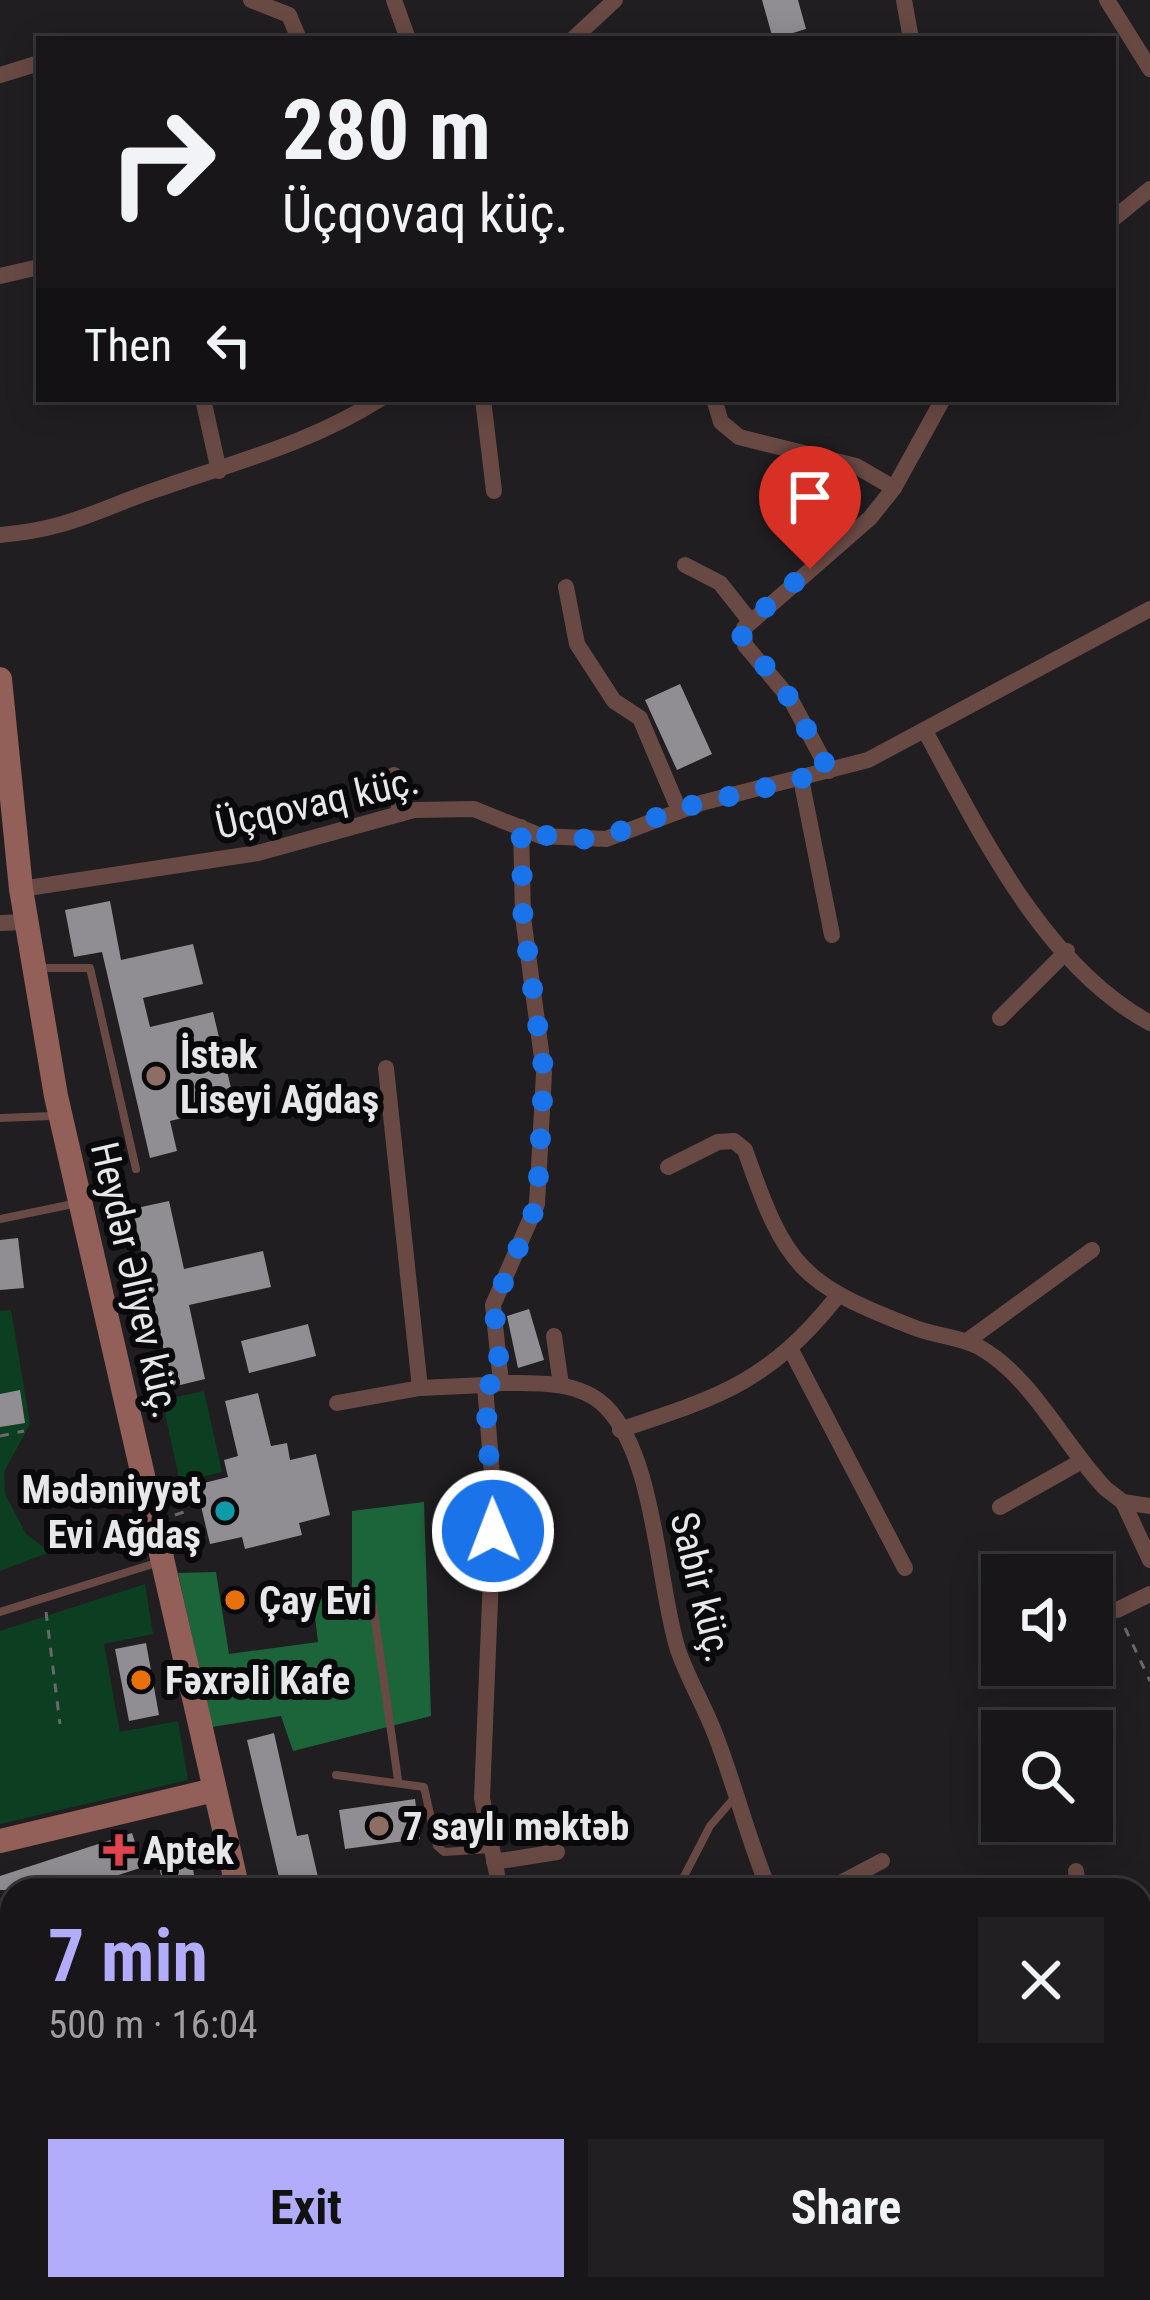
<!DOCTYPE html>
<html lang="en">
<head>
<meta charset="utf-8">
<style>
  body { margin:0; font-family:"Roboto Condensed",sans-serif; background:#211f22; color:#f1f3f6; height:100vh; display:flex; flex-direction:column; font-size:45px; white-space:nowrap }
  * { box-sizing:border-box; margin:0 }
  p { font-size:39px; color:#9f9fa2 }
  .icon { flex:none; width:66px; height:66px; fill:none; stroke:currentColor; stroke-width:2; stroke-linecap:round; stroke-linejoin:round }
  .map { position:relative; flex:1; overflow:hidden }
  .side { position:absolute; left:0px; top:1878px; width:1152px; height:423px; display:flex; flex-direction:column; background:#181619; border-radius:36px 36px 0 0; box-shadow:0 6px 30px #0003,0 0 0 3px #363538 }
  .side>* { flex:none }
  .top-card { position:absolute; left:36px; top:36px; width:1080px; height:366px; border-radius:0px; box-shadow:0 6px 30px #0003,0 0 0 3px #363538; background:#181619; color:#f1f3f6; overflow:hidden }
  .tools { position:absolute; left:981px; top:1554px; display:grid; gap:24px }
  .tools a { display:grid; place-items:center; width:132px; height:132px; border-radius:0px; background:#181619; box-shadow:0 6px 30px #0003,0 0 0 3px #363538; font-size:60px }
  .pin { position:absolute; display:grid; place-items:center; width:102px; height:102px; color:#fff; margin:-123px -51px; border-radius:50% 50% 50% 0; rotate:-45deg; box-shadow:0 0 12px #0007 }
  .pin .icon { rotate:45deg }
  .me { position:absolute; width:132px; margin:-66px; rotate:359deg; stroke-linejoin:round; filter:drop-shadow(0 0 9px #0008) }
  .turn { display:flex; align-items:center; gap:42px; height:252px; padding:0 48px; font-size:54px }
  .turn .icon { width:156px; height:156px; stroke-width:2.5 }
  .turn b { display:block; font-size:84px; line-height:102px }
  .then { display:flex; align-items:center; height:114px; padding:0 48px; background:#0003; gap:24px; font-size:45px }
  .round { display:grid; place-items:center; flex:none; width:126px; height:126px; border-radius:0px; background:#211f22 }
  .overview { display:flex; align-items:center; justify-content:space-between; height:204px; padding:0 48px }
  h1 { font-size:72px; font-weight:700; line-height:90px; color:#b2adfa }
  .primary-button { display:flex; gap:24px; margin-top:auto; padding:24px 48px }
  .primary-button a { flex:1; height:138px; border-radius:0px; background:#b2adfa; color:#111; font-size:48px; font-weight:700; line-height:138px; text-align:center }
  .primary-button a+a { background:#211f22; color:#f1f3f6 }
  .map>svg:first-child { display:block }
</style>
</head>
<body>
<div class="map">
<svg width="1150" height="2300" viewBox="0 0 1150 2300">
  <rect width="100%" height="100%" fill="#201e21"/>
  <!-- green -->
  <g fill="#0c3f22">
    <polygon points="11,1310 30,1424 4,1472 5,1494 26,1534 50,1552 0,1571 0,1311"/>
    <polygon points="204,1391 222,1472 180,1482 162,1400"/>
    <polygon points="145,1584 153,1634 104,1644 120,1732 178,1721 188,1780 0,1824 0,1631"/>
  </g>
  <!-- forest -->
  <polygon fill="#1c653b" points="424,1502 431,1716 293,1751 281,1716 212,1727 178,1573 216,1572 229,1654 318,1642 313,1600 352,1595 352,1511"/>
  <!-- building -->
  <g fill="#908e92">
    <polygon points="762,0 798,0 806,29 773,39"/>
    <polygon points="680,684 712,754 677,770 645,700"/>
    <polygon points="110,901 121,960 193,944 203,984 143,998 150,1027 213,1012 235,1105 170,1121 177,1151 150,1158 102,952 74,957 65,910"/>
    <polygon points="169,1201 184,1269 263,1251 271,1287 189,1305 205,1379 172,1387 132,1209"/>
    <polygon points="18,1238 24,1288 0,1290 0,1240"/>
    <polygon points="529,1309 544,1360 518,1368 507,1316"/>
    <polygon points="308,1324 316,1356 249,1373 241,1341"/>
    <polygon points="20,1390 25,1423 0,1427 0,1394"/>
    <polygon points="258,1393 271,1446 287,1443 290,1460 316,1454 330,1515 299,1523 302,1535 245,1549 242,1537 210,1544 196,1485 228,1477 224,1460 238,1456 225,1401"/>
    <polygon points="146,1643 159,1715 129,1721 115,1649"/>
    <polygon points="274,1733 297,1836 308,1834 321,1890 282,1890 247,1740"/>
    <polygon points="415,1799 420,1839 345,1849 339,1810"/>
    <polygon points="132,1833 143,1867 73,1890 0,1890 0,1876"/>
    <polygon points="191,1859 197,1890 164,1890 159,1866"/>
  </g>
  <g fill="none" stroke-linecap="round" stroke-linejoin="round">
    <!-- path -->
    <g stroke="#6a696b" stroke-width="3" stroke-dasharray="9 9" stroke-linecap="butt">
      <polyline points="0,1436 24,1431"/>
      <polyline points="175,1515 190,1510"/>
      <polyline points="46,1612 60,1724"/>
      <polyline points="1125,1628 1150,1681"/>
    </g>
    <!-- lane -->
    <g stroke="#694944" stroke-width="8">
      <polyline points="40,968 90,968 136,1169"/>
      <polyline points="0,1118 53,1116"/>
      <polyline points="0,1219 73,1204"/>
      <polyline points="373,1605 398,1780"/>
      <polyline points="0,1612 156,1563"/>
      <polyline points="336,1775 424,1787 437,1846 444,1852 491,1849"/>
      <polyline points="677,1890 710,1826 735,1797"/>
    </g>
    <!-- street -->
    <g stroke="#694944" stroke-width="16">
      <polyline points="251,0 289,15 299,39"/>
      <polyline points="394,0 408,39"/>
      <polyline points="904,0 911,39"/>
      <polyline points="1107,0 1150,69"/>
      <polyline points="573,39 615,0"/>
      <polyline points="0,75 39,63"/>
      <polyline points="1113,219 1150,189"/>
      <polyline points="0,276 39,267"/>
      <polyline points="203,399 219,471"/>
      <polyline points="483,399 494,491"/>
      <polyline points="714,399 721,422 739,437 856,466 894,488 870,518 744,628 745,645 791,700 829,771"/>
      <polyline points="894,488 943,399"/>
      <path d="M0 535C70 529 96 510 158 489 235 462 311 443 380 399"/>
      <polyline points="685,565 720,583 750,621"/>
      <polyline points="566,587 577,644 614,701 640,718 679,810"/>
      <path d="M925 731C981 833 1043 965 1150 1023"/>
      <polyline points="394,775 400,814"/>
      <polyline points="801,779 832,935"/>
      <polyline points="21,889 258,853 414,810 474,809 541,836 606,839 701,803 868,760 1150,609"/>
      <polyline points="0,923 26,922"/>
      <polyline points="1000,1018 1067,951"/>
      <polyline points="386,1068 420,1388 485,1385"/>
      <path d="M668 1167 718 1142 734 1141 745 1150C786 1268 800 1284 918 1329 937 1336 961 1337 979 1347 1033 1377 1064 1446 1106 1489L1123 1502 1150 1506"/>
      <polyline points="554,1336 561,1385"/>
      <polyline points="967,1341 1092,1250"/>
      <polyline points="792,1352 905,1568"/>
      <path d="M501 1383C535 1383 579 1380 605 1406 656 1456 657 1584 678 1650 688 1679 704 1705 715 1734 735 1785 748 1839 769 1890"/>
      <polyline points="337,1403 420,1388"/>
      <path d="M620 1430C719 1397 769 1382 836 1298"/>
      <polyline points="1123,1502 1150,1560"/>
      <polyline points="1000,1507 1080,1462"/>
      <polyline points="1117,1610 1150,1594"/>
      <polyline points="494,1862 557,1852"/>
      <polyline points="1076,1871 1078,1890"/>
      <polyline points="500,1890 482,1798 494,1502 485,1385 501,1383 493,1305 537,1204 544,1073 523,917 521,827"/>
      <polyline points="827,1890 882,1861"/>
      <polyline points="1140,2268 1150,2262"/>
      <polyline points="617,2289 619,2300"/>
      <polyline points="909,2289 912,2300"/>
      <polyline points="1087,2300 1105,2289"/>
    </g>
    <!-- secondary -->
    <g stroke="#926058" stroke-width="24">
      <polyline points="0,679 21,889 56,1096 238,1890"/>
      <polyline points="0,1841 214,1790"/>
      <polyline points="1140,1937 1150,1929"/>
      <polyline points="336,2289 339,2300"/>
      <polyline points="103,2300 139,2289"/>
    </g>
  </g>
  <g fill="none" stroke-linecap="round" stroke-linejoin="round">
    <!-- route -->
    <path stroke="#1a73e8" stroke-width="21" stroke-dasharray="0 37.8" d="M493 1531 485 1385 501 1383 494 1305 537 1204 544 1072 523 917 521 827C598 859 630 820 701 803 744 793 786 783 829 771L791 700 742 636 750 621 810 569"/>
  </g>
  <!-- markers -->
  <g fill="#8d6e63" stroke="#09080a" stroke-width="4.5">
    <circle cx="156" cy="1076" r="12"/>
    <circle cx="379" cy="1826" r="12"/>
  </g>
  <circle fill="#0f9aa8" stroke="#09080a" stroke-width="4.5" cx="225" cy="1511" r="12"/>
  <g fill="#e8710a" stroke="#09080a" stroke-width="4.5">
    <circle cx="235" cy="1600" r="12"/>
    <circle cx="141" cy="1680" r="12"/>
  </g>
  <path fill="#e0444e" stroke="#09080a" stroke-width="4.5" d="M113 1832h12v12h12v12h-12v12h-12v-12h-12v-12h12z"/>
  <g text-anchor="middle" stroke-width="12" stroke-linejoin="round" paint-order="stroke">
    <!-- street labels -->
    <g font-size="39" fill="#e7e6e8" stroke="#09080a">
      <text transform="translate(317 802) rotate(-13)" y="14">Üçqovaq küç.</text>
      <text transform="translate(136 1280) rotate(77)" y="14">Heydər Əliyev küç.</text>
      <text transform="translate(702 1587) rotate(76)" y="14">Sabir küç.</text>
    </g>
    <!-- poi labels -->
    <g font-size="39" font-weight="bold" fill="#e7e6e8" stroke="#09080a" text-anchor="start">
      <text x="180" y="1068">İstək<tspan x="180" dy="45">Liseyi Ağdaş</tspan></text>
      <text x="201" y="1503" text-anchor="end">Mədəniyyət<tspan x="201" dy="45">Evi Ağdaş</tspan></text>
      <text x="259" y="1614">Çay Evi</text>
      <text x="165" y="1694">Fəxrəli Kafe</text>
      <text x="403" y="1840">7 saylı məktəb</text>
      <text x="143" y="1864">Aptek</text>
    </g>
  </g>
</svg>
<div class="tools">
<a><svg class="icon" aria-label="sound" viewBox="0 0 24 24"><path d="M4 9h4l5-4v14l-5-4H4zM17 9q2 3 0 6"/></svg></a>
<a><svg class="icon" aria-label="search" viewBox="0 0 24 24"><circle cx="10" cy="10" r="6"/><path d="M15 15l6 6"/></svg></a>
</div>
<div class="pin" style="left:810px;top:569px;background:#d93025"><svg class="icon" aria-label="arrive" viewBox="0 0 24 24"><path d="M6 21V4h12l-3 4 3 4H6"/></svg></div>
<svg class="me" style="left:493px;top:1531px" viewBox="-20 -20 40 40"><circle r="17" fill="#1a73e8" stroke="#fff" stroke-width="3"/><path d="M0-11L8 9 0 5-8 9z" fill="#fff"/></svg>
<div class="top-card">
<div class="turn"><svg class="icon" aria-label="right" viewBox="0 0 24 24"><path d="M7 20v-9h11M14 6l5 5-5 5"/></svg><div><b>280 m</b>Üçqovaq küç.</div></div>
<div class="then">Then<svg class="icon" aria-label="left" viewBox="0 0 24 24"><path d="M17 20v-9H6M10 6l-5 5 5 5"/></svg></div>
</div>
<section class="side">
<div class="overview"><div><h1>7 min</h1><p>500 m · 16:04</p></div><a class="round"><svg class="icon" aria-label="close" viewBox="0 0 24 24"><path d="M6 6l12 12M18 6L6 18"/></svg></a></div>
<div class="primary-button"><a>Exit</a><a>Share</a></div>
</section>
</div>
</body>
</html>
